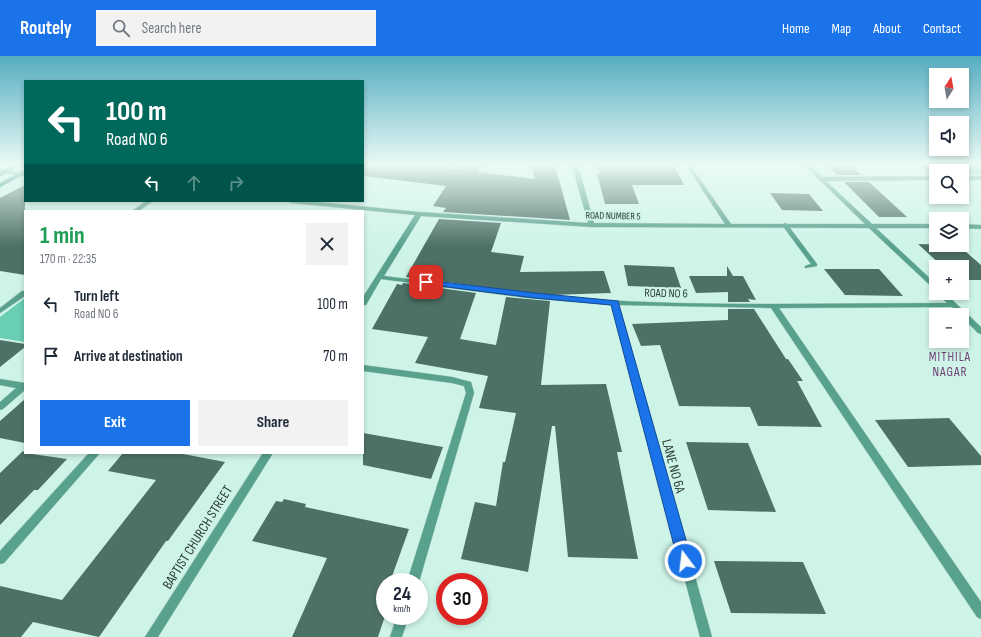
<!DOCTYPE html>
<html lang="en">
<head>
<meta charset="utf-8">
<style>
  body { margin:0; font-family:"Sofia Sans Condensed",sans-serif; background:#f2f2f3; color:#1f2937; height:100vh; display:flex; flex-direction:column; font-size:15px; white-space:nowrap }
  * { box-sizing:border-box; margin:0 }
  p { font-size:13px; color:#747a83 }
  .icon { flex:none; width:22px; height:22px; fill:none; stroke:currentColor; stroke-width:2; stroke-linecap:round; stroke-linejoin:round }
  .map { position:relative; flex:1; overflow:hidden }
  .panel { position:absolute; left:24px; top:154px; width:340px; height:244px; display:flex; flex-direction:column; background:#fff; border-radius:0px; box-shadow:0 2px 6px #0003 }
  .panel>* { flex:none }
  .banner { position:absolute; left:24px; top:24px; width:340px; height:122px; border-radius:0px; box-shadow:0 2px 6px #0003; background:#00695c; color:#fff; overflow:hidden }
  .needle { width:26px; rotate:11deg }
  .tools { position:absolute; left:929px; top:12px; display:grid; gap:8px }
  .tools a { display:grid; place-items:center; width:40px; height:40px; border-radius:0px; background:#fff; box-shadow:0 2px 6px #0003; font-size:20px }
  .speed { position:absolute; left:376px; top:517px; display:flex; gap:8px; font-size:20px; font-weight:700; text-align:center }
  .speed>* { display:grid; place-content:center; width:52px; height:52px; border-radius:50%; background:#fff; box-shadow:0 2px 6px #0003; line-height:1 }
  .speed small { font-size:10px; font-weight:400 }
  .speed .limit { border:6px solid #d22; background:#fff; color:#111 }
  .pin { position:absolute; display:grid; place-items:center; width:34px; height:34px; color:#fff; margin:-17px; border-radius:8px; box-shadow:0 2px 6px #0006 }
  .me { position:absolute; width:44px; margin:-22px; rotate:345deg; stroke-linejoin:round; filter:drop-shadow(0 0 3px #0008) }
  .turn { display:flex; align-items:center; gap:14px; height:84px; padding:0 16px; font-size:18px }
  .turn .icon { width:52px; height:52px; stroke-width:2.5 }
  .turn b { display:block; font-size:28px; line-height:34px }
  .lanes { display:flex; align-items:center; height:38px; padding:0 16px; background:#0003; justify-content:center; gap:20px; direction:ltr }
  .lanes .off { opacity:.35 }
  .round { display:grid; place-items:center; flex:none; width:42px; height:42px; border-radius:0px; background:#f2f2f3 }
  .head { display:flex; align-items:center; justify-content:space-between; height:68px; padding:0 16px }
  h1 { font-size:24px; font-weight:700; line-height:30px; color:#1e9e55 }
  .cta { display:flex; gap:8px; margin-top:auto; padding:8px 16px }
  .cta a { flex:1; height:46px; border-radius:0px; background:#1a73e8; color:#fff; font-size:16px; font-weight:700; line-height:46px; text-align:center }
  .cta a+a { background:#f2f2f3; color:#1f2937 }
  ul { padding:0; list-style:none }
  li { display:flex; align-items:center; gap:12px; height:52px; padding:0 16px }
  li div { flex:1 }
  li b { display:block; font-size:15px }
  li em { font-style:normal }
  header { display:flex; align-items:center; gap:24px; box-sizing:border-box; height:56px; padding:0 20px; background:#1a73e8; color:#fff }
  header strong { font-size:19px }
  nav { display:flex; gap:22px; margin-inline-start:auto; font-size:14px }
  .search { width:280px; height:36px; background:#f2f2f3; display:flex; align-items:center; gap:10px; box-sizing:border-box; padding:0 14px; border-radius:0px; color:#747a83; font-size:15px }
  .map>svg:first-child { display:block }
</style>
</head>
<body>
<header>
<strong>Routely</strong>
<div class="search"><svg class="icon" aria-label="search" viewBox="0 0 24 24"><circle cx="10" cy="10" r="6"/><path d="M15 15l6 6"/></svg>Search here</div>
<nav><a>Home</a><a>Map</a><a>About</a><a>Contact</a></nav>
</header>
<div class="map">
<svg width="981" height="581" viewBox="0 0 981 581">
  <rect width="100%" height="100%" fill="#cef4e8"/>
  <!-- green -->
  <g fill="#69ceb3">
    <polygon points="928,109 981,109 981,118 962,118 962,115 937,115"/>
    <polygon points="25,242 25,286 0,282 0,261"/>
  </g>
  <!-- building -->
  <g fill="#4e7167">
    <polygon points="363,109 441,109 445,112 469,114 473,111 470,109 482,109 478,116 535,123 531,109 555,109 570,164 443,156 446,152 433,150 446,130 363,120"/>
    <polygon points="597,109 675,111 684,129 632,129 639,148 605,148 597,118 600,118"/>
    <polygon points="826,109 850,109 861,119 837,119"/>
    <polygon points="844,126 869,126 907,161 879,161"/>
    <polygon points="25,129 25,219 0,215 0,142"/>
    <polygon points="770,137 809,138 823,155 782,154"/>
    <polygon points="439,163 501,167 491,196 524,200 520,216 604,215 611,237 551,239 406,221"/>
    <polygon points="918,188 958,189 981,209 981,224 962,224 962,211 943,211"/>
    <polygon points="624,209 674,211 681,232 628,230"/>
    <polygon points="727,210 733,220 743,220 756,244 748,243 750,246 728,246 728,236 696,237 689,220 727,220"/>
    <polygon points="824,213 879,213 903,240 845,239"/>
    <polygon points="403,227 476,237 460,283 496,289 506,241 550,245 541,329 606,328 622,396 617,396 638,503 568,501 555,370 552,370 528,516 461,503 475,446 496,450 503,406 505,406 516,357 479,352 488,320 415,307 428,281 372,273 397,228 402,229"/>
    <polygon points="728,253 754,253 786,303 788,303 803,325 797,325 822,371 758,370 750,351 679,350 660,289 641,290 632,268 728,264"/>
    <polygon points="0,284 25,288 25,291 0,311"/>
    <polygon points="25,343 25,387 0,382 0,365"/>
    <polygon points="949,362 981,400 981,409 908,411 875,364"/>
    <polygon points="363,377 443,391 431,423 363,409"/>
    <polygon points="686,386 748,387 776,456 708,454"/>
    <polygon points="23,395 25,397 67,403 38,434 34,434 0,469 0,417"/>
    <polygon points="123,397 178,397 225,406 168,485 166,485 99,581 33,566 21,581 0,581 0,530 62,544 156,424 108,415"/>
    <polygon points="284,443 306,448 305,451 409,473 390,526 385,526 385,560 378,581 292,581 327,502 252,485 276,445 282,446"/>
    <polygon points="714,505 803,506 826,558 731,557"/>
  </g>
  <g fill="none" stroke-linecap="round" stroke-linejoin="round">
    <!-- service casing -->
    <g stroke="#aecfc5" stroke-width="1">
      <polygon id="service" points="785,167 787,168 817,208 817,210 805,212 805,210 811,208 782,169"/>
    </g>
    <!-- minor casing -->
    <g stroke="#aecfc5" stroke-width="1">
      <g id="minor">
        <path d="M442 109C451 108 464 107 472 111L469 113 445 111Z"/>
        <path d="M572 109H578L594 167 725 168 686 109H690L731 168H865L804 109H809L822 121 935 120 919 109H924L936 117V124L826 125 872 168H936V172H876L936 228V234L934 233 869 172 592 171 421 160 384 220C452 228 519 239 588 243 707 251 827 247 947 247L937 237H945L981 271V278L978 277 962 261V259H960L952 251 779 252 981 546V563L977 561 771 252 619 249 712 581H700L612 249 527 242 381 223 366 249H363V241L415 159 291 147 288 145H308L419 156 588 167Z"/>
        <polygon points="0,113 25,116 25,120 0,117"/>
        <rect x="962" y="120" width="19" height="4"/>
        <polygon points="146,145 153,145 139,155 132,155"/>
        <polygon points="962,168 981,169 981,173 962,172"/>
        <polygon points="22,235 25,235 25,240 0,257 0,252"/>
        <polygon points="363,309 452,321 471,326 474,337 419,526 407,526 466,337 464,330 452,327 363,315"/>
        <polygon points="0,323 25,327 25,334 3,353 0,354 0,346 16,332 0,329"/>
        <polygon points="89,397 100,397 4,507 0,508 0,495"/>
        <polygon points="263,397 273,397 158,581 145,581"/>
        <polygon points="397,560 409,560 402,581 390,581"/>
      </g>
    </g>
    <!-- secondary casing -->
    <g stroke="#aecfc5" stroke-width="1">
      <g id="secondary">
        <polygon points="16,109 22,109 0,120 0,116"/>
        <polygon points="25,114 25,118 0,131 0,127"/>
      </g>
    </g>
    <!-- service -->
    <use href="#service" fill="#58a18d" fill-rule="evenodd"/>
    <!-- minor -->
    <use href="#minor" fill="#58a18d" fill-rule="evenodd"/>
    <!-- secondary -->
    <use href="#secondary" fill="#057862" fill-rule="evenodd"/>
  </g>
  <!-- sky -->
  <linearGradient id="sky" x2="0" y2="1"><stop stop-color="#55adc1"/><stop offset="0.57" stop-color="#e9faf5"/><stop offset="1" stop-color="#e9faf5" stop-opacity="0"/></linearGradient>
  <rect width="981" height="190" fill="url(#sky)"/>
  <!-- route -->
  <polygon fill="#1a73e8" stroke="#114b97" points="426,224 535,237 618,245 692,505 690,509 685,511 680,509 678,505 611,249 535,242 423,228 423,225"/>
  <g text-anchor="middle" stroke-width="4" stroke-linejoin="round" paint-order="stroke">
    <!-- far-street labels -->
    <g font-size="10" fill="#2d3c37" stroke="#cef4e8">
      <text transform="translate(613 159) rotate(1)" y="4">ROAD NUMBER 5</text>
    </g>
    <!-- street labels -->
    <g font-size="12" fill="#2d3c37" stroke="#cef4e8">
      <text transform="translate(666 237) rotate(1)" y="4">ROAD NO 6</text>
    </g>
    <!-- neighbourhood labels -->
    <g font-size="13" letter-spacing="1" fill="#704074" stroke="#cef4e8">
      <text x="950" y="305">MITHILA<tspan x="950" dy="15">NAGAR</tspan></text>
    </g>
    <!-- near-street labels -->
    <g font-size="14" fill="#2d3c37" stroke="#cef4e8">
      <text transform="translate(674 410) rotate(75)" y="5">LANE NO 6A</text>
      <text transform="translate(197 481) rotate(-58)" y="5">BAPTIST CHURCH STREET</text>
    </g>
  </g>
</svg>
<div class="tools">
<a><svg class="needle" viewBox="-14 -14 28 28"><path d="M0-13l5 13h-10z" fill="#e53935"/><path d="M0 13l5-13h-10z" fill="#747a83"/></svg></a>
<a><svg class="icon" aria-label="sound" viewBox="0 0 24 24"><path d="M4 9h4l5-4v14l-5-4H4zM17 9q2 3 0 6"/></svg></a>
<a><svg class="icon" aria-label="search" viewBox="0 0 24 24"><circle cx="10" cy="10" r="6"/><path d="M15 15l6 6"/></svg></a>
<a><svg class="icon" aria-label="layers" viewBox="0 0 24 24"><path d="M12 4l9 5-9 5-9-5zM3 14l9 5 9-5"/></svg></a>
<a>+</a>
<a>−</a>
</div>
<div class="speed"><div>24<small>km/h</small></div><div class="limit">30</div></div>
<div class="pin" style="left:426px;top:226px;background:#d93025"><svg class="icon" aria-label="arrive" viewBox="0 0 24 24"><path d="M6 21V4h12l-3 4 3 4H6"/></svg></div>
<svg class="me" style="left:685px;top:505px" viewBox="-20 -20 40 40"><circle r="17" fill="#1a73e8" stroke="#fff" stroke-width="3"/><path d="M0-11L8 9 0 5-8 9z" fill="#fff"/></svg>
<div class="banner">
<div class="turn"><svg class="icon" aria-label="left" viewBox="0 0 24 24"><path d="M17 20v-9H6M10 6l-5 5 5 5"/></svg><div><b>100 m</b>Road NO 6</div></div>
<div class="lanes"><svg class="icon" aria-label="left" viewBox="0 0 24 24"><path d="M17 20v-9H6M10 6l-5 5 5 5"/></svg><svg class="icon off" aria-label="ahead" viewBox="0 0 24 24"><path d="M12 20V5M6 11l6-6 6 6"/></svg><svg class="icon off" aria-label="right" viewBox="0 0 24 24"><path d="M7 20v-9h11M14 6l5 5-5 5"/></svg></div>
</div>
<section class="panel">
<div class="head"><div><h1>1 min</h1><p>170 m · 22:35</p></div><a class="round"><svg class="icon" aria-label="close" viewBox="0 0 24 24"><path d="M6 6l12 12M18 6L6 18"/></svg></a></div>
<ul>
<li><svg class="icon" aria-label="left" viewBox="0 0 24 24"><path d="M17 20v-9H6M10 6l-5 5 5 5"/></svg><div><b>Turn left</b><p>Road NO 6</p></div><em>100 m</em></li>
<li><svg class="icon" aria-label="arrive" viewBox="0 0 24 24"><path d="M6 21V4h12l-3 4 3 4H6"/></svg><div><b>Arrive at destination</b></div><em>70 m</em></li>
</ul>
<div class="cta"><a>Exit</a><a>Share</a></div>
</section>
</div>
</body>
</html>
